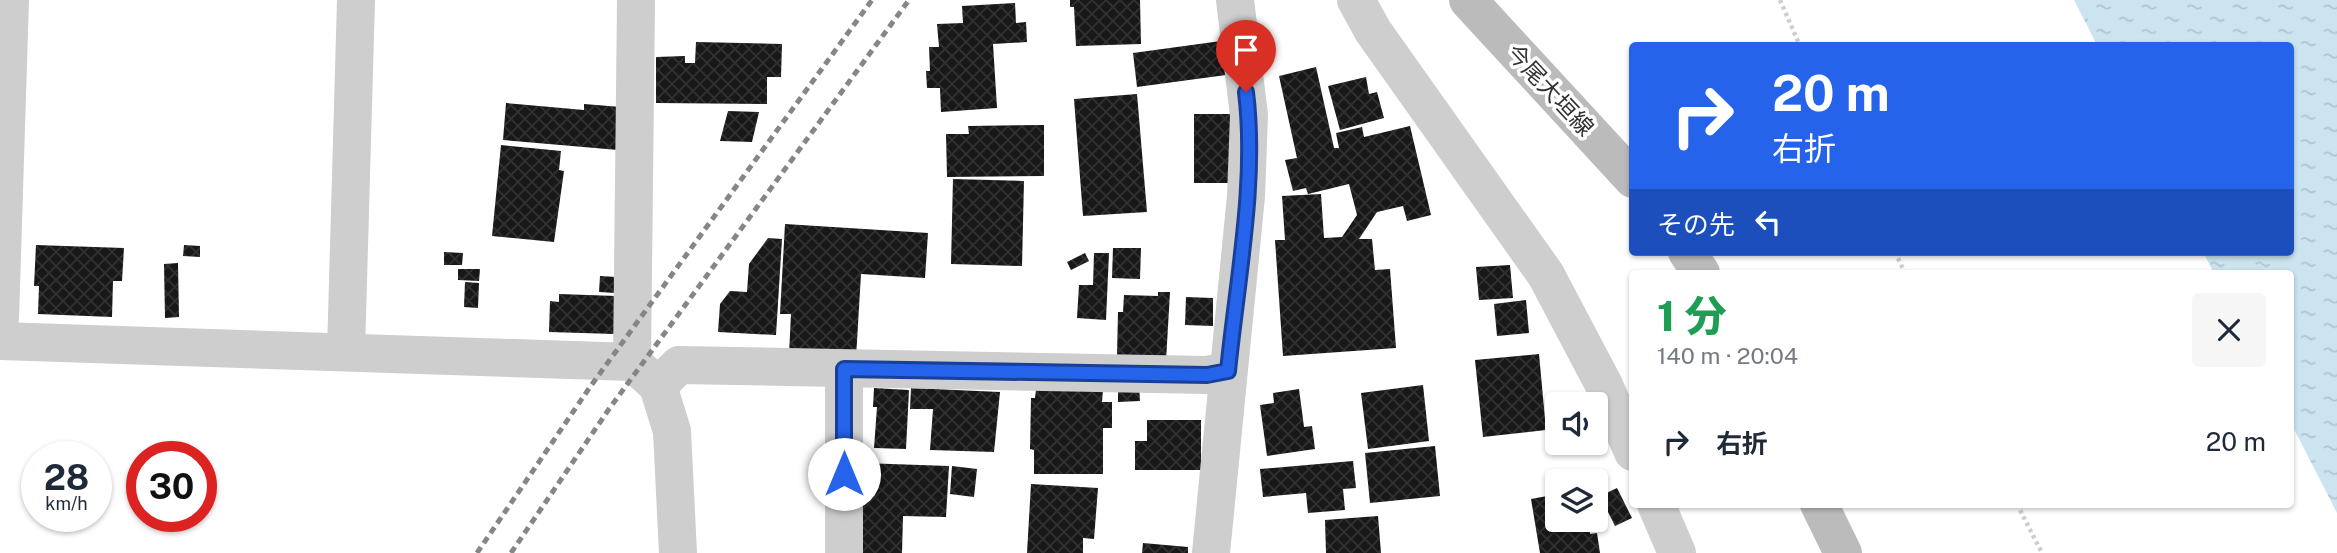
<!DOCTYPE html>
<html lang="ja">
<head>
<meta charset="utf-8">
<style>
  body { margin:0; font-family:"Public Sans","Noto Sans JP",sans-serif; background:#f6f6f7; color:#1f2937; height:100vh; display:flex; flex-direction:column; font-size:26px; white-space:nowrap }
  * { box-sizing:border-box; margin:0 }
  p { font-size:23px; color:#747a83 }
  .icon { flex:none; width:38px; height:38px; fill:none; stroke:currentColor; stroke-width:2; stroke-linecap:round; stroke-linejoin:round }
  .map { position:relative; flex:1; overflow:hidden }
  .sheet { position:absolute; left:1629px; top:270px; width:665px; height:238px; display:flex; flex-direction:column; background:#fff; border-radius:7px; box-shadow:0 2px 5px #0004 }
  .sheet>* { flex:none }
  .banner { position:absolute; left:1629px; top:42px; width:665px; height:214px; border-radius:7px; box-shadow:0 2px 5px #0004; background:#2563eb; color:#fff; overflow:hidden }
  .tools { position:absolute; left:1545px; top:392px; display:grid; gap:14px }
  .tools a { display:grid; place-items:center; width:63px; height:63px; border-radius:7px; background:#fff; box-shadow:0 2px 5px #0004; font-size:35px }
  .speed { position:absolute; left:21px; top:441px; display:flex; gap:14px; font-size:35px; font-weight:700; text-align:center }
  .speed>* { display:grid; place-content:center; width:91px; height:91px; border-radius:50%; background:#fff; box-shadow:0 2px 5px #0004; line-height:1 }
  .speed small { font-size:18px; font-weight:400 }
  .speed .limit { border:10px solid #d22; background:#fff; color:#111 }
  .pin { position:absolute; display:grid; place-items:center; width:60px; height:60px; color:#fff; margin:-72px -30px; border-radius:50% 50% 50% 0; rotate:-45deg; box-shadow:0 0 7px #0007 }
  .pin .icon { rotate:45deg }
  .me { position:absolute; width:77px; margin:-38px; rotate:0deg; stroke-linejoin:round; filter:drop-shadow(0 0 5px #0008) }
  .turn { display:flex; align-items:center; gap:24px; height:147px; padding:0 28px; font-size:32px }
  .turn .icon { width:91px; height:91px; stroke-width:2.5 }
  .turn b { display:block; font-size:49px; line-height:60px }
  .then { display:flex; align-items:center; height:66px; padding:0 28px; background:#0003; gap:14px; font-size:26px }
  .round { display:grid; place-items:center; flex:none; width:74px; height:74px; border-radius:7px; background:#f6f6f7 }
  .headline { display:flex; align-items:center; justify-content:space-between; height:119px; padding:0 28px }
  h1 { font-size:42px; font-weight:800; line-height:52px; color:#1e9e55 }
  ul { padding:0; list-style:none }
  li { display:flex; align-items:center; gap:21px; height:105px; padding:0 28px }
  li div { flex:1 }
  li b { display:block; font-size:26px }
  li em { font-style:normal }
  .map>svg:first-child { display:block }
</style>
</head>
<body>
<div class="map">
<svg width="2337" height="553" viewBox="0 0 2337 553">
  <defs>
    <pattern id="water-ripples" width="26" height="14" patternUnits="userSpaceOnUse" patternTransform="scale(1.75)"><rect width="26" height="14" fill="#cbe4ef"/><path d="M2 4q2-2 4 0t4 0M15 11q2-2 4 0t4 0" fill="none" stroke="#afc4cd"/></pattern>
    <pattern id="building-cross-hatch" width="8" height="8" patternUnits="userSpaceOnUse" patternTransform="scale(1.75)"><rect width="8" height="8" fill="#181818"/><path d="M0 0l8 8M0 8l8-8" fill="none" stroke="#313131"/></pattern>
  </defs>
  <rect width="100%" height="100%" fill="#fff"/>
  <!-- water -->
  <polygon fill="url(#water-ripples)" points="2074,0 2337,0 2337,513 2291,423 2291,273 2214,273 2203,252 2291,252 2291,46 2097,45"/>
  <!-- building -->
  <g fill="url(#building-cross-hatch)">
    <polygon points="1070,0 1140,0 1141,44 1076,46 1074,7 1070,7"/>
    <polygon points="1015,3 1016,23 1026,22 1027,42 993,44 997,108 941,112 940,88 927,88 926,71 930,71 929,47 939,47 937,24 963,23 962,6"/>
    <polygon points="1221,41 1226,75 1137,87 1133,53"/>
    <polygon points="696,42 782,44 781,77 767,77 767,104 656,103 656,57 685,56 685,63 695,63"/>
    <polygon points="1316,67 1334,148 1339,148 1336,133 1362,127 1364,137 1410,126 1431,215 1407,221 1403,206 1377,212 1359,239 1372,239 1375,270 1390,269 1396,348 1283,356 1275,240 1285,240 1282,196 1321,194 1324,238 1342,237 1357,215 1349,184 1308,194 1306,188 1293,191 1285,160 1297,158 1279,76"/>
    <polygon points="1366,77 1369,94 1377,92 1384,118 1340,130 1328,86"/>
    <polygon points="1137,94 1147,212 1083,216 1074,99"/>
    <polygon points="506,103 584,110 584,104 621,107 618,150 503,140"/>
    <polygon points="728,111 759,112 752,142 720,141"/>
    <polygon points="1194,114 1236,114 1237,183 1194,183"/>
    <polygon points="1044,125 1044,176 947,177 946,134 969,134 968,126"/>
    <polygon points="501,145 561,151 559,170 564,171 554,242 492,236"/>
    <polygon points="953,179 1024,181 1022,266 951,264"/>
    <polygon points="785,224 928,233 925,278 861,274 856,358 789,354 791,314 780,314"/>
    <polygon points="768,238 782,239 776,335 718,332 720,304 730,291 747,292 749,264"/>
    <polygon points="36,245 124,248 122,281 113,281 112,317 38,314 39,286 34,286"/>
    <polygon points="184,245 200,246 200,257 183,256"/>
    <polygon points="1113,248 1141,248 1140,279 1112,278"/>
    <polygon points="444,252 463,253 462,265 444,265"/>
    <polygon points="1085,253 1089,261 1071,270 1067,262"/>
    <polygon points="1094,253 1109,253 1106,320 1077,318 1079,285 1093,285"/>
    <polygon points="178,263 179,317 165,318 164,264"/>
    <polygon points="1510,265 1513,298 1479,300 1476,267"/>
    <polygon points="458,269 480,269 479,281 458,280"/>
    <polygon points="600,276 617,277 616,293 599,292"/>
    <polygon points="465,282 479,283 478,308 464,307"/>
    <polygon points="1158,292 1170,292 1166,361 1117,355 1118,312 1123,312 1124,295 1158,296"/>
    <polygon points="559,294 616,296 614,334 549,332 550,301 559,302"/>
    <polygon points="1186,297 1213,298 1213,326 1185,325"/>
    <polygon points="1526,300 1529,333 1497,336 1494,304"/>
    <polygon points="1539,354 1546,430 1483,437 1475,360"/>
    <polygon points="1423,385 1429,441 1368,449 1361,393"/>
    <polygon points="1118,386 1139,386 1140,401 1118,402"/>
    <polygon points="874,388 909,390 906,449 874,448 877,407 873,407"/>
    <polygon points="911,388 1000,392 994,452 930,450 933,409 910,409"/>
    <polygon points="1036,389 1103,390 1102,402 1112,402 1112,428 1103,428 1103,474 1034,474 1034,450 1030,449 1031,398 1035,398"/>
    <polygon points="1299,389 1304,427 1312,426 1315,449 1267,456 1260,405 1274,403 1273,393"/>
    <polygon points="1147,420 1201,420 1201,470 1135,470 1135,441 1147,441"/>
    <polygon points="1435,446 1440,496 1370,503 1365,453"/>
    <polygon points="1353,461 1356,488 1343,489 1345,510 1308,513 1306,493 1263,497 1260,469"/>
    <polygon points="862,463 949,466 946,517 903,516 902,553 859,553"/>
    <polygon points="952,466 977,469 974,497 950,494"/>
    <polygon points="1031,484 1098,488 1094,539 1083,538 1083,553 1027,553"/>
    <polygon points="1617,488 1632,518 1615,526 1600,496"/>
    <polygon points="1558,494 1558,520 1588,520 1590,534 1597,533 1600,553 1540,553 1531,499"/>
    <polygon points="1378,516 1381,553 1326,553 1325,520"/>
    <polygon points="1143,543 1188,547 1188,553 1142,553"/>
  </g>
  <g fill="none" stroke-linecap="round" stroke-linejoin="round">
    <!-- path -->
    <g stroke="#cecece" stroke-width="4.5" stroke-dasharray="3.5 3.5" stroke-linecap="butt">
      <polyline points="1780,0 1800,46"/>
      <polyline points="1895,252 1905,273"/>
      <polyline points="2017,504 2042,553"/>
    </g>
    <!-- street -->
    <g stroke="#cecece" stroke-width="38">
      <polyline points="1356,0 1373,31 1546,275 1604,385 1633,452"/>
      <polyline points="0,319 10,0"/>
      <polyline points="0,341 632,362 658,386 672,431 678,553"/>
      <polyline points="346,352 356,0"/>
      <polyline points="632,362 636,0"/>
      <polyline points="844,369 844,553"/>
      <polyline points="658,386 679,365 1207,375 1228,371"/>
      <polyline points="1656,504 1677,553"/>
      <polyline points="1211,553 1246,196 1249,115 1235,0"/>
    </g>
    <!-- secondary -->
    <g stroke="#bbb" stroke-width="38">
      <polyline points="1468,0 1633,179"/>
      <polyline points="1687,252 1701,273"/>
      <polyline points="1819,504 1843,553"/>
    </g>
    <!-- rail -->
    <g stroke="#868686" stroke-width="5" stroke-dasharray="7 5" stroke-linecap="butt">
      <polyline points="477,553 590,387 872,0"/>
      <polyline points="511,553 609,409 909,0"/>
    </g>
  </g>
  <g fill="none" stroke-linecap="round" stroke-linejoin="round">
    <!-- route casing -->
    <g stroke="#184099" stroke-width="18">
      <path id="route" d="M844 474V369L1207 375 1228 371C1237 280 1257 183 1246 92"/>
    </g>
    <!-- route -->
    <use href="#route" stroke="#2563eb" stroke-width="12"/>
  </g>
  <g text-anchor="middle" stroke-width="7" stroke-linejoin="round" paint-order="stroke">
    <!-- street labels -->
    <g font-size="23" fill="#313131" stroke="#fff">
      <text transform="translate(1550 90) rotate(47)" y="8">今尾大垣線</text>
    </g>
  </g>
</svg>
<div class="tools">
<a><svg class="icon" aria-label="sound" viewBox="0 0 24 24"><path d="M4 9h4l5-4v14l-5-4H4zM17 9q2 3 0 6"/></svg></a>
<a><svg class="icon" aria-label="layers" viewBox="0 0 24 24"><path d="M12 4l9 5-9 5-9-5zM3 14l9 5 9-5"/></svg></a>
</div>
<div class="speed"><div>28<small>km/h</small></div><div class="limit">30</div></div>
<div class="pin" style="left:1246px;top:92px;background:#d93025"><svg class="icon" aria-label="arrive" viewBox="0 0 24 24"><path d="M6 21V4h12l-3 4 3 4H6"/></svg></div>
<svg class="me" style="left:844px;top:474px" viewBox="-20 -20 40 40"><circle r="19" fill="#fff"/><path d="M0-13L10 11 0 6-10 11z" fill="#2563eb"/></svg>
<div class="banner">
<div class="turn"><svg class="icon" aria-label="right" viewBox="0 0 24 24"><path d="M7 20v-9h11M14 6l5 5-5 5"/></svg><div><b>20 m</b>右折</div></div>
<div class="then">その先<svg class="icon" aria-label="left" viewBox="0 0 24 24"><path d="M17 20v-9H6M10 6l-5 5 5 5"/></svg></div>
</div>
<section class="sheet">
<div class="headline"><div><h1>1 分</h1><p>140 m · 20:04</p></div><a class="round"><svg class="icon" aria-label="close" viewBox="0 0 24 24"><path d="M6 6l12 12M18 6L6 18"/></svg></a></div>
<ul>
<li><svg class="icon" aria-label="right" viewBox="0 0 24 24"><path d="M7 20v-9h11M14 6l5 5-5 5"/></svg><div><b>右折</b></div><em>20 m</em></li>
</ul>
</section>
</div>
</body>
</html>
